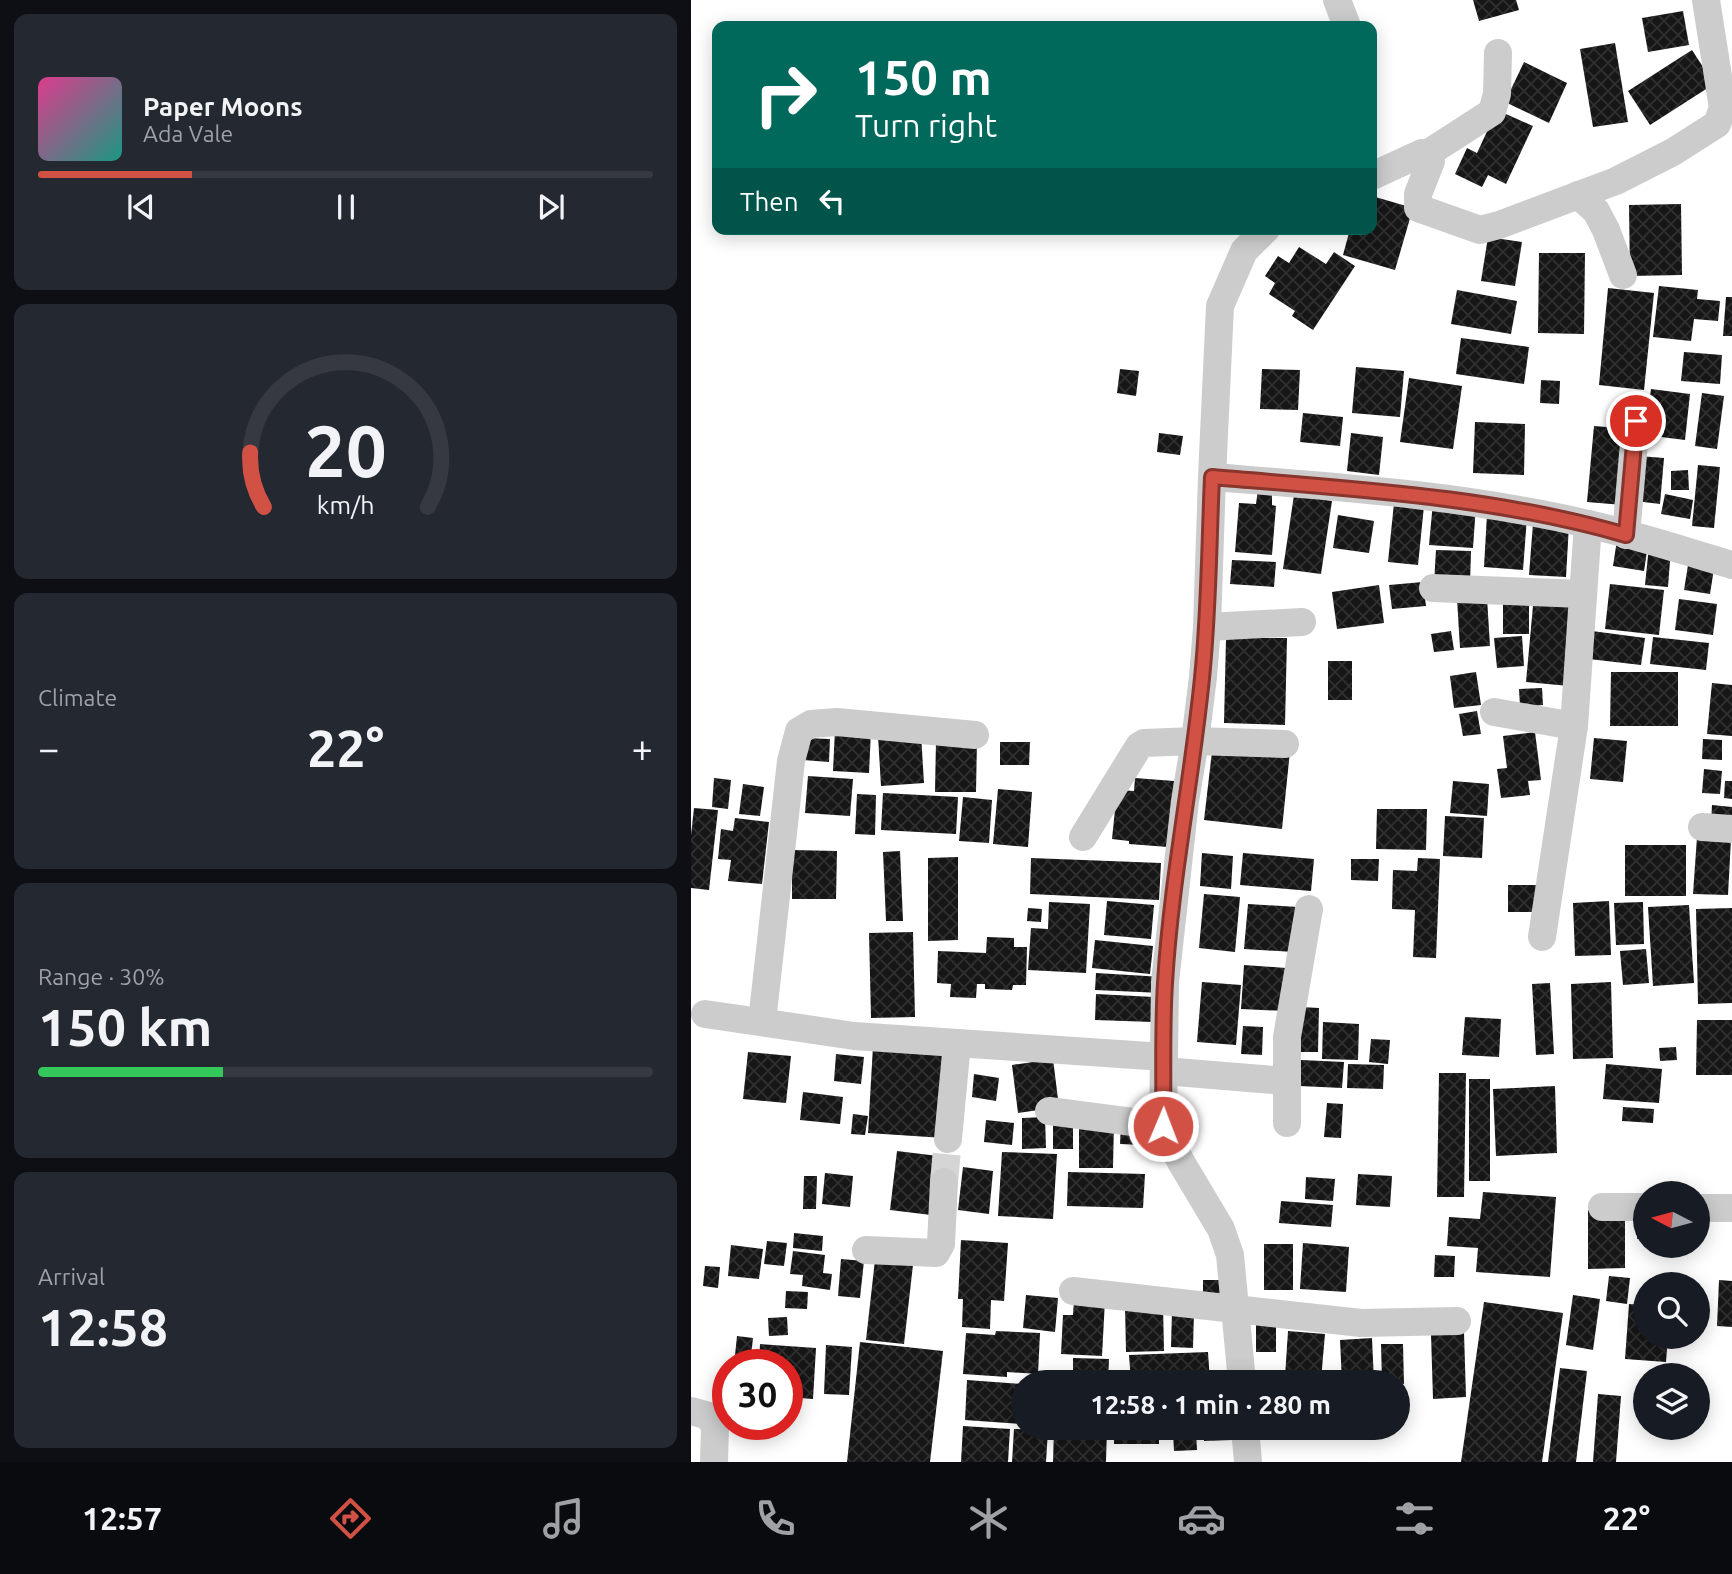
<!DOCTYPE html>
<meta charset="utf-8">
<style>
:root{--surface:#171b24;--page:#242831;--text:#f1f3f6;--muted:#9ea1a6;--line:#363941;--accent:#d25145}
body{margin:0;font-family:Ubuntu,sans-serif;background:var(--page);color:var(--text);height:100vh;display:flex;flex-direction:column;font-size:26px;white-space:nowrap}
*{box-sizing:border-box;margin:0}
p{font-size:23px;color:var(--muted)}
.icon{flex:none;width:38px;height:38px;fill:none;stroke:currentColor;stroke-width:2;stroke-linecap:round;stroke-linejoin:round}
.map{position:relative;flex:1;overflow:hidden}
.side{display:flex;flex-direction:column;gap:14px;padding:14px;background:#0d0f14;width:691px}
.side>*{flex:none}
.hud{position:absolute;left:21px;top:21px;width:665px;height:214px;border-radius:14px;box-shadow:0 4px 18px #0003;background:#00695c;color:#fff;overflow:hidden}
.needle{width:46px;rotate:276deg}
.buttons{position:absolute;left:942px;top:1181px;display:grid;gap:14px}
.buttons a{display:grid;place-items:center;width:77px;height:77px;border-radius:50%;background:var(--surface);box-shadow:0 4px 18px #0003;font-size:35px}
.speed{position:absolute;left:21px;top:1349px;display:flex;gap:14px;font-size:35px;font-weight:700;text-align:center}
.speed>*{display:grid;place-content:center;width:91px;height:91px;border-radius:50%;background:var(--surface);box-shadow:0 4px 18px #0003;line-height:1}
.speed .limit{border:10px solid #d22;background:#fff;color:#111}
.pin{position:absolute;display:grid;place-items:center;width:60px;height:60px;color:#fff;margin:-30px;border:4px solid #fff;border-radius:50%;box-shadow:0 2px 7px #0007}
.me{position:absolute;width:77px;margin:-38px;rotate:1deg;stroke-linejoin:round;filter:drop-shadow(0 0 5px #0008)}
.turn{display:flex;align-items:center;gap:24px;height:147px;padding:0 28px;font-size:32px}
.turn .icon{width:91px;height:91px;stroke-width:2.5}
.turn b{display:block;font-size:49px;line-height:60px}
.then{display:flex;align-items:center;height:66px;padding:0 28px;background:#0003;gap:14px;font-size:26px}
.big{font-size:52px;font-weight:700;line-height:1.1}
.side .card{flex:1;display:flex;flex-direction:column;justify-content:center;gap:10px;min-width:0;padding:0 24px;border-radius:14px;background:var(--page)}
.side .dial{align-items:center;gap:0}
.dial svg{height:182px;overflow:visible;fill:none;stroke:var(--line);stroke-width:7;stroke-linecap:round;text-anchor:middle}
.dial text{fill:var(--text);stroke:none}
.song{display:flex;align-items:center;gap:21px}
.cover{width:84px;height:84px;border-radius:10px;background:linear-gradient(135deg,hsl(330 70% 55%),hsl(170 70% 35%))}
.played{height:7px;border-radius:4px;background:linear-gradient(90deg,var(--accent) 25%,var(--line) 25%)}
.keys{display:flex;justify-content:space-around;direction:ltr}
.heat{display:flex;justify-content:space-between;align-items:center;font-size:38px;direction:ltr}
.charge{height:10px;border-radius:5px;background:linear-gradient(90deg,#34c759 30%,var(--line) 0)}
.trip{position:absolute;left:320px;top:1370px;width:399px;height:70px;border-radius:35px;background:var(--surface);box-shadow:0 4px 18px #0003;font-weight:700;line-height:70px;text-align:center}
.menu{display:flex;height:112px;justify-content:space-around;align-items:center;background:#090b0e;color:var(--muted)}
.menu .icon{width:49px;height:49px}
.menu .current{color:var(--accent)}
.menu b{font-size:32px;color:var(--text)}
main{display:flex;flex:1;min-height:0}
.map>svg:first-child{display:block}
.building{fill:url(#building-cross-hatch)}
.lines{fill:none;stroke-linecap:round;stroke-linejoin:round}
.minor-tunnel{stroke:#d5d5d5;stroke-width:28;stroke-dasharray:28 14;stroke-linecap:butt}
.minor{stroke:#ccc;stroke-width:28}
.route-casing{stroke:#88352d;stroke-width:18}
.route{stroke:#d25145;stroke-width:12}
</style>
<main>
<section class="side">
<div class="card">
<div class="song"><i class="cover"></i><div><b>Paper Moons</b><p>Ada Vale</p></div></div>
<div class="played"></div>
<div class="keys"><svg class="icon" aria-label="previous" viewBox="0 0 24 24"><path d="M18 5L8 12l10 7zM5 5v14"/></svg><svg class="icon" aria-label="pause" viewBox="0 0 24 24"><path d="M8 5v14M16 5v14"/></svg><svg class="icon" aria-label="next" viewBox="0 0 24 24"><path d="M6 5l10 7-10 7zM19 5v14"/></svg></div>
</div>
<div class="card dial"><svg viewBox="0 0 100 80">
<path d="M14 69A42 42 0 1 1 86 69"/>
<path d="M14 69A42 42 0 0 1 8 45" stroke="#d25145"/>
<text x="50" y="56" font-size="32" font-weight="700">20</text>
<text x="50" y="72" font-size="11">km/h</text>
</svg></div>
<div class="card"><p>Climate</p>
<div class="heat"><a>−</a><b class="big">22°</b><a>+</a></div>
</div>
<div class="card"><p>Range · 30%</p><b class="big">150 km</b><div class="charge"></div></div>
<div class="card"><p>Arrival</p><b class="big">12:58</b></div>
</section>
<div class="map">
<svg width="1041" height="1462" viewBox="0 0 1041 1462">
<defs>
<pattern id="building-cross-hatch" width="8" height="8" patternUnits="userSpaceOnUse" patternTransform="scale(1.75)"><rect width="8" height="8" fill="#161616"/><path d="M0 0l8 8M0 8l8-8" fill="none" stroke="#303030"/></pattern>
</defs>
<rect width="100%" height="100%" fill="#fff"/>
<g class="building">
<path d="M782 0H825L828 10 788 21Z"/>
<path d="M992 11 998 45 957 52 951 18Z"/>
<path d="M924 43 937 122 902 127 889 49Z"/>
<path d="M1001 50 1023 84 959 125 937 91Z"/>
<path d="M833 62 876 83 858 123 814 102Z"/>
<path d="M806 110 842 126 815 184 797 175 791 187 764 174 776 148 786 153Z"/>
<path d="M681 196 722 208 704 270 652 255 659 229H681Z"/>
<path d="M990 204 991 275 939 276 938 205Z"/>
<path d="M797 237 831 242 824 286 790 281Z"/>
<path d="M608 247 635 264 643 252 664 266 622 330 601 316 604 311 578 294 584 283 574 276 587 256 598 263Z"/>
<path d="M848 253H894L893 334 847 333Z"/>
<path d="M968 286 1007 290 1006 299 1029 301 1027 321 1003 319 1000 341 962 337Z"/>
<path d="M917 288 963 293 953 390 908 385Z"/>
<path d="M766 290 826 301 820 334 760 324Z"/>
<path d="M1035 297H1041V336H1032Z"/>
<path d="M770 338 838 347 833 384 765 374Z"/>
<path d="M993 352 1031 355 1029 384 990 381Z"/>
<path d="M665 367 713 371 709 417 661 413Z"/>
<path d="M429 369 448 371 445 396 426 393Z"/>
<path d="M571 369 609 370 607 410 569 409Z"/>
<path d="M718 378 771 386 762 449 709 442Z"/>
<path d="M850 380 869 381 868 404 849 403Z"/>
<path d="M960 389 999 394 994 440 954 435Z"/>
<path d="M1011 393 1033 396 1026 449 1004 446Z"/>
<path d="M612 413 652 417 649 446 609 442Z"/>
<path d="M784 422 834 424 833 475 782 473Z"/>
<path d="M903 426 939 429 932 505 896 502Z"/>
<path d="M468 433 492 436 489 455 466 452Z"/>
<path d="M660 433 692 437 688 475 656 471Z"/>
<path d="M948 456 973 458 969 504 944 501Z"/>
<path d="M1007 465 1029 467 1023 528 1001 526Z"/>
<path d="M997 470 998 490H980V471Z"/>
<path d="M567 489 581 490V505L585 506 581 555 544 552 548 503 565 504Z"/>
<path d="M974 494 1002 500 999 519 970 514Z"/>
<path d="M603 495 641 501 630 574 592 569Z"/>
<path d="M742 502 785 505 782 548 738 545Z"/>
<path d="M703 503 733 506 727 565 697 562Z"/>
<path d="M796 514 836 517 832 570 793 567Z"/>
<path d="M647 515 683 521 678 553 642 548Z"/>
<path d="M842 523 878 525 875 577 838 575Z"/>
<path d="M926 540 957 545 953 571 922 566Z"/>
<path d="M958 546 980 548 977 587 954 585Z"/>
<path d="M745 550 780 551 779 584 743 583Z"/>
<path d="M998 559 1024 562 1019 594 993 590Z"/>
<path d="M541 560 585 562 583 587 539 584Z"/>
<path d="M732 582 735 606 701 609 698 585Z"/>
<path d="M919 584 973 590 968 635 914 629Z"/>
<path d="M688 585 693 623 646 629 641 592Z"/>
<path d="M812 595 838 596V634H812Z"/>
<path d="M843 595 886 599 878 686 835 682Z"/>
<path d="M796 598 799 646 769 648 766 599Z"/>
<path d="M988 599 1026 604 1022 635 984 630Z"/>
<path d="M760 631 763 650 743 652 740 634Z"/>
<path d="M901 631 954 638 950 665 898 659Z"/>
<path d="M831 636 833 666 806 668 803 638Z"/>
<path d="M962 637 1018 643 1015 670 959 664Z"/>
<path d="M535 638H596L594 725 533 723Z"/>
<rect x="637" y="661" width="24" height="39"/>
<path d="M785 672 790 705 763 708 759 676Z"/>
<path d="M920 672H987V726H919Z"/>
<path d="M1021 683 1041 685V736L1016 734Z"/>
<path d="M851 688 852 705 829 707 828 689Z"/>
<path d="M786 711 790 734 772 736 768 714Z"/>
<path d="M144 729 180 731 178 773 142 771Z"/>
<path d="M844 732 850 780 837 781 839 795 810 798 806 769 816 768 812 736Z"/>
<path d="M230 734 233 783 190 786 187 736Z"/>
<path d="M113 738 139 739 138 762 112 760Z"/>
<path d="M903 738 936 741 932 782 899 779Z"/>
<path d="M1012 739 1031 740V760L1011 759Z"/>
<path d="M245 740H286L285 792H244Z"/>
<path d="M309 742H339L338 765H309Z"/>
<path d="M522 743 599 751 591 829 513 820Z"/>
<path d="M1013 769 1031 771 1029 794 1011 793Z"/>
<path d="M117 776 162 779 159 816 114 813Z"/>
<path d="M23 778 40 780 37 809 21 807Z"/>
<path d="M444 778 483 781 477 847 438 844V841L421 839 426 790 443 791Z"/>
<path d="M762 781 798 784 796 816 759 813Z"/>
<path d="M1034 781H1041V799L1033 798Z"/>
<path d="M52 784 73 787 69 816 48 814Z"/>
<path d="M307 789 341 792 337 847 302 844Z"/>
<path d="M192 793 267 797 265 834 190 830Z"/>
<path d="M166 794 185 795 184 835 164 834Z"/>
<path d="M272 797 301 800 298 843 268 841Z"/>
<path d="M1021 805 1041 807V825L1020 823Z"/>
<path d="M3 808 27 810 18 890 0 888V835Z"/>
<path d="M686 809H736L735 850 685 849Z"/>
<path d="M754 816 793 818 791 858 752 856Z"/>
<path d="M44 818 78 822 71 884 37 881 40 860 27 859 30 829 42 831Z"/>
<path d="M1006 837 1040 839 1037 895 1002 894Z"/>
<rect x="934" y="845" width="61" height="51"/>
<path d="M101 850 146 851 145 899H101Z"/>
<path d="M209 851 212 921H195L192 852Z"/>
<path d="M511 853 542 856 540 889 509 886Z"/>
<path d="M552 853 623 859 620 891 549 885Z"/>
<path d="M267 857V940L237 941V858Z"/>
<path d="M340 858 470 863 468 900 339 894Z"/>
<path d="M727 858 749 859 745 958 722 957 724 910 701 909 702 870 726 871Z"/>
<path d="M660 859H688L687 881 660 880Z"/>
<path d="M817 885H851L852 912H817Z"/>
<path d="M513 894 549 897 544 952 508 948Z"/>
<path d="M416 901 463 905 460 939 413 935Z"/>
<path d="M918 901 920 955 884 956 882 903Z"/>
<path d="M358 902 399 904 395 973 337 970 340 928 357 929Z"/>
<path d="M952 902 953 944 925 945 923 903Z"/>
<path d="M557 904 607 907 603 952 553 949Z"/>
<path d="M998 905 1003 983 962 986 957 907Z"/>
<path d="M337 908 351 909 350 922 336 921Z"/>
<path d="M1041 908V1003L1007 1004 1005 909Z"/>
<path d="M222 932 224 1017 180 1018 178 933Z"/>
<path d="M296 937 323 938V947H336L335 985H322L321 990 294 989V984H286L285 998 259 997 260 984 246 983 247 951 295 953Z"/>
<path d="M404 940 462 946 459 974 401 968Z"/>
<path d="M955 949 958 983 932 985 929 951Z"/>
<path d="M553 965 595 968 593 1011 550 1009Z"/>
<path d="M405 973 472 977 471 993 404 990Z"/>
<path d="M511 982 550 985 545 1045 506 1042Z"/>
<path d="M920 982 922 1058 882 1059 880 984Z"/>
<path d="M859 983 863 1054 845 1055 841 984Z"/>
<path d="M405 994 463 997 462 1022 404 1020Z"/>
<path d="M610 1007 628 1008 627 1052H609Z"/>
<path d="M774 1017 810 1019 808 1057 771 1055Z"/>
<path d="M1006 1020H1041V1075H1005Z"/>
<path d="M632 1022 668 1024 667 1060 631 1059Z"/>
<path d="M552 1026 572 1027 571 1055 550 1054Z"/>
<path d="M680 1039 699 1040 697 1064 678 1062Z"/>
<path d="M182 1046 258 1050 253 1138 177 1133Z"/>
<path d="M985 1047 986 1060 969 1061 968 1048Z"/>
<path d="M57 1052 100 1056 95 1103 52 1099Z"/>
<path d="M145 1054 173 1057 170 1084 143 1081Z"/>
<path d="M362 1059 368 1107 327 1113 321 1065Z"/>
<path d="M610 1060 653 1062 651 1088 609 1086Z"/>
<path d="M657 1064 693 1065 692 1089 656 1088Z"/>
<path d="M915 1064 971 1069 968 1103 912 1099Z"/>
<path d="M748 1073H775L773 1197H746Z"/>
<path d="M283 1074 308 1078 305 1101 281 1097Z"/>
<rect x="778" y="1079" width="21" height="102"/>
<path d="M864 1086 866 1153 805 1156 802 1089Z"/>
<path d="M112 1092 152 1097 149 1124 109 1120Z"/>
<path d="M636 1103 652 1104 650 1138 633 1137Z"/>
<path d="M932 1107 963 1109 962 1123 931 1121Z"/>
<path d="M162 1114 177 1116 174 1135 160 1134Z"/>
<rect x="362" y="1116" width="20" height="33"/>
<path d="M354 1117 355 1148 331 1149V1118Z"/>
<path d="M295 1120 323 1123 321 1145 293 1142Z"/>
<path d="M388 1121H423L422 1168H388Z"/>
<path d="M430 1123 453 1124 452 1145 429 1144Z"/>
<path d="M206 1151 247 1156 240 1215 199 1210Z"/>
<path d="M311 1152 366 1154 362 1219 307 1216Z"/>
<path d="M272 1167 302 1171 298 1214 267 1210Z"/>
<path d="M377 1172 454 1174 452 1208 376 1206Z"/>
<path d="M134 1173 162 1176 159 1207 131 1204Z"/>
<path d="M667 1174 701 1176 699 1207 665 1205Z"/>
<path d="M113 1176H126L125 1209H112Z"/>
<path d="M615 1177 644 1179 642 1201 614 1199Z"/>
<path d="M792 1192 865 1197 859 1277 785 1272 787 1248 756 1246 758 1217 789 1219Z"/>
<path d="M590 1201 642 1205 640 1227 588 1223Z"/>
<path d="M897 1210 934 1211V1268L897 1269Z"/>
<path d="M947 1211H954V1239H946Z"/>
<path d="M103 1233 132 1236 131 1251 102 1248Z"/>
<path d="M270 1240 317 1243 313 1301 300 1300 299 1329 271 1327 272 1299H267Z"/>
<path d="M76 1241 96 1243 93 1266 73 1264Z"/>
<path d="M612 1243 658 1247 655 1292 609 1289Z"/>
<rect x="573" y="1244" width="29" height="46"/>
<path d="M40 1245 72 1249 68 1279 37 1276Z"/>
<path d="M102 1251 134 1255 132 1273 141 1274 139 1290 111 1286 112 1275 99 1274Z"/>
<path d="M185 1251 223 1256 213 1344 175 1340Z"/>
<path d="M744 1255 764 1256 763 1277H743Z"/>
<path d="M150 1259 173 1261 169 1298 147 1296Z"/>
<path d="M14 1266 29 1267 27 1288 12 1286Z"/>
<path d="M918 1276 939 1278 936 1304 915 1301Z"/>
<path d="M512 1280H533L532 1302H512Z"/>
<path d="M1028 1280 1041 1281V1327L1026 1326Z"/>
<path d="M95 1291 117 1292 116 1309 94 1308Z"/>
<path d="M335 1295 367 1298 364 1332 332 1328Z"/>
<path d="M882 1295 909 1299 902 1350 875 1345Z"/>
<path d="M383 1299 414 1300 411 1356 370 1354 372 1315H382Z"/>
<path d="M793 1302 872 1313 851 1462H770Z"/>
<path d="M472 1304 473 1351 435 1352 434 1306Z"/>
<path d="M938 1304 954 1305V1337H977L975 1362 934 1359Z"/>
<path d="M481 1310 503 1311 502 1348 480 1347Z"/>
<path d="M96 1317 97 1335 78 1336 77 1318Z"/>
<rect x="565" y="1325" width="20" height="27"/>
<path d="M305 1331 349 1333 347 1374 316 1372V1377L272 1374 275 1333 304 1335Z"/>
<path d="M597 1331 634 1334 630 1380 594 1377Z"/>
<path d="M773 1333 775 1397 742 1399 740 1334Z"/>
<path d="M46 1336 62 1338 59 1365H43Z"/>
<path d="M681 1338 683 1382H651L649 1340Z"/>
<path d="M169 1342 252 1351 239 1462H156Z"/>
<path d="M69 1344 125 1348 122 1399 96 1397V1365H68Z"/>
<path d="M690 1344H712L713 1384 691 1382Z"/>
<path d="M135 1345 161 1347 158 1395 133 1394Z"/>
<path d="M517 1352 519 1382H440L438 1355Z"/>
<path d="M382 1358 418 1359 417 1382H364V1378H382Z"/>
<path d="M869 1368 896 1371 885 1462H857Z"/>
<path d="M276 1380 332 1384V1424L274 1420Z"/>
<path d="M907 1394 930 1396 925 1462H902Z"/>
<path d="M272 1426 319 1429 317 1462H270Z"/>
<path d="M363 1428H416L415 1462H362Z"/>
<rect x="423" y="1428" width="45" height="16"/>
<path d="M513 1428H541V1440L513 1441Z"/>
<path d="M323 1429 357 1430 355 1462H321Z"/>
<path d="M505 1430 506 1450 483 1451 482 1432Z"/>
</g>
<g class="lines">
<path class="minor-tunnel" d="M253 1182 257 1139"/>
<g class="minor">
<path d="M646 0 656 26"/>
<path d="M736 154 801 112 806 94 807 53"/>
<path d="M681 176 731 153 736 154 740 161 727 194V208L789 230 808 225 925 181 982 152 1026 124 1032 108 1015 0"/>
<path d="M887 195 905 211 915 230 932 275"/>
<path d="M575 229 553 251 529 306 521 477C647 487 774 495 897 524 945 535 993 551 1041 565"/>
<path d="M521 477 516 627 512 677 504 741 494 801 474 982 472 1126 490 1162 530 1229 539 1255 551 1382"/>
<path d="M935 535 945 420"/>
<path d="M742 588 892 594"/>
<path d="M516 627 611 622"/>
<path d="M803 712 883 726"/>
<path d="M1011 827 1041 829"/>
<path d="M392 837 448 746 453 743 504 741 594 744"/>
<path d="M851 937 883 726 897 524"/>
<path d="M14 1014 163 1036 473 1057"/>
<path d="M71 1022 100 761 108 731 120 724 146 722 284 735"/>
<path d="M473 1071 595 1081"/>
<path d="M358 1111 472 1126"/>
<path d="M596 1123V1037L618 909"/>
<path d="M257 1139 266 1043"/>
<path d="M911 1207H954"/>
<path d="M1006 1208H1041"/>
<path d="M175 1250 245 1253 250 1244 253 1182"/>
<path d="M382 1291 670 1323 766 1321"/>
<path d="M0 1411 18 1416 24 1427 23 1462"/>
<path d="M554 1428 557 1462"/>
</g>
</g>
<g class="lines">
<defs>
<path id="route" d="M472 1126C473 1078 471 1030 474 983 480 880 501 780 511 678 518 611 518 544 521 477 659 489 801 496 935 535L945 421"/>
</defs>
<use href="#route" class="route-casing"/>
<use href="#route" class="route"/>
</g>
</svg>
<div class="buttons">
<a><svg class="needle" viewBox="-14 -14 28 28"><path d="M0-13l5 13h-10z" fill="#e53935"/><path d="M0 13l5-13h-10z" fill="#9ea1a6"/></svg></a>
<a><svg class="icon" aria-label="search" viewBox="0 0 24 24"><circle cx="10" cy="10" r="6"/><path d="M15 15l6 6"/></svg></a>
<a><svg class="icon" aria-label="layers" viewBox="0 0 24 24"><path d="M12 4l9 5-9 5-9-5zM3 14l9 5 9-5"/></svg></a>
</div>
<div class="speed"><div class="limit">30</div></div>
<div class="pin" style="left:945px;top:421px;background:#d93025"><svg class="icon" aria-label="arrive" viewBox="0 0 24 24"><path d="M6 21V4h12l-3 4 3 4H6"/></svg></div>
<svg class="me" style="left:472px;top:1126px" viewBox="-20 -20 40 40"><circle r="17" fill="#d25145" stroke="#fff" stroke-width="3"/><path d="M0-11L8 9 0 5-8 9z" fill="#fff"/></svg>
<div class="trip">12:58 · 1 min · 280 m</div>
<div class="hud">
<div class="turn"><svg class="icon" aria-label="right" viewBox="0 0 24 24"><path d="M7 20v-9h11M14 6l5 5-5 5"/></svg><div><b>150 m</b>Turn right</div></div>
<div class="then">Then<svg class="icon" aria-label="left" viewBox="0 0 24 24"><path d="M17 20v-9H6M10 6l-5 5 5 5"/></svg></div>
</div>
</div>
</main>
<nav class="menu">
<b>12:57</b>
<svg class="icon current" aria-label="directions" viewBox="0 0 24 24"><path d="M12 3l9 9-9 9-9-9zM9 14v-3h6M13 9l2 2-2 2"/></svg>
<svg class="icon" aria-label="music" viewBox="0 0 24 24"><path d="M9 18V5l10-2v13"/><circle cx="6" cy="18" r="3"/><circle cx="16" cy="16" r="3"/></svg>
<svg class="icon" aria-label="phone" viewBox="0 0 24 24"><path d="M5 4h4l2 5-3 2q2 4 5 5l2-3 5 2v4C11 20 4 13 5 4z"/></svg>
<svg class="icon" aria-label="climate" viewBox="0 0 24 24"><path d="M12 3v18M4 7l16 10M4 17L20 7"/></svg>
<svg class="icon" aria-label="car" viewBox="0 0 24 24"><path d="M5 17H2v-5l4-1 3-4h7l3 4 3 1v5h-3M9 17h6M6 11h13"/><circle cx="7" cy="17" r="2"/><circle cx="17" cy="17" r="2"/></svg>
<svg class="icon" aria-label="filters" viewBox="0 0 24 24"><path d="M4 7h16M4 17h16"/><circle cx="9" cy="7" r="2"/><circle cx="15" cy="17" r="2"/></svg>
<b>22°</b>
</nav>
